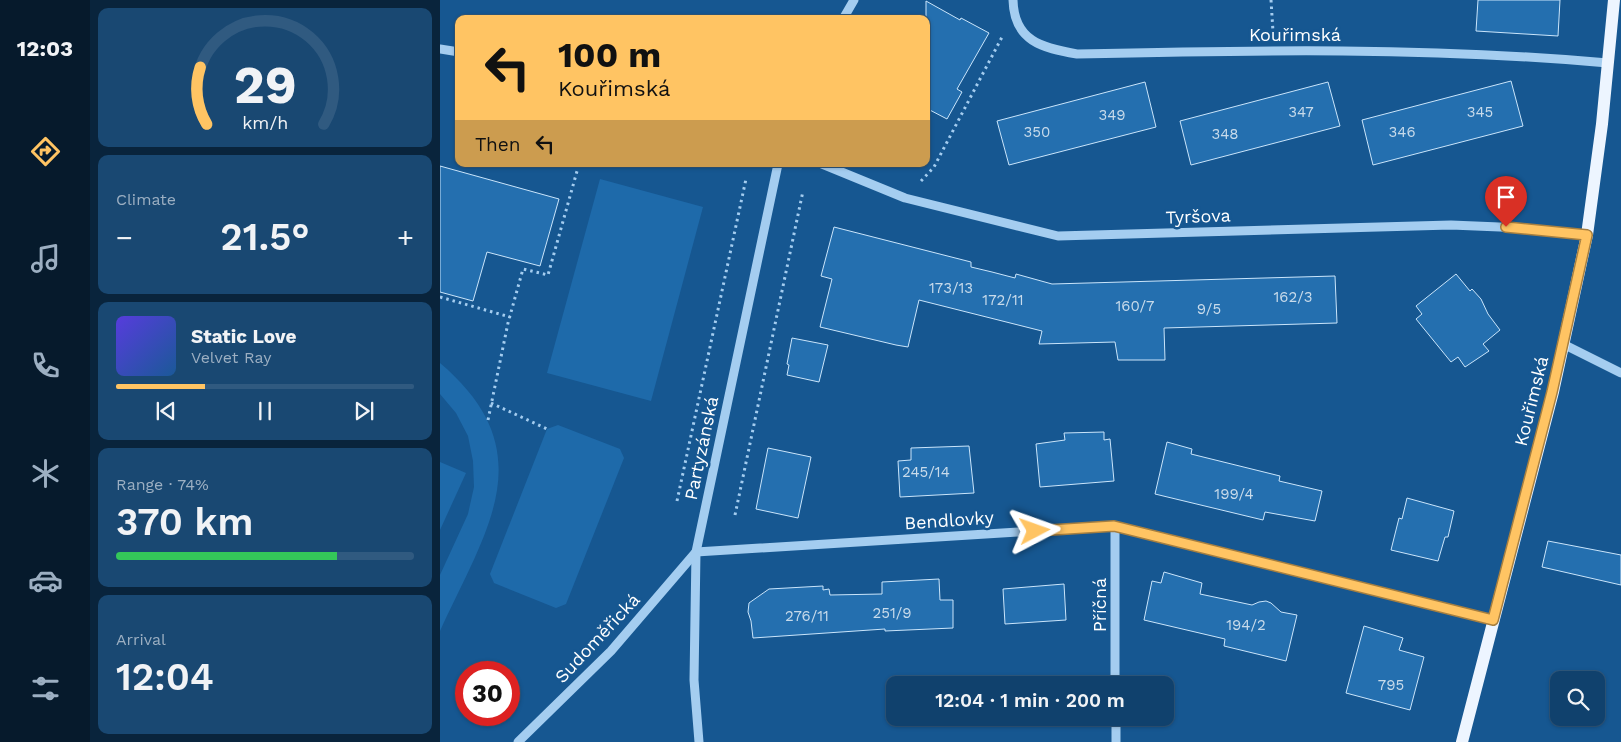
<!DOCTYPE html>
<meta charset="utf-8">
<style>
:root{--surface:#10416d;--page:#194872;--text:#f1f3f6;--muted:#9cafc2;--line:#305a80;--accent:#ffc463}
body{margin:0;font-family:"Work Sans",sans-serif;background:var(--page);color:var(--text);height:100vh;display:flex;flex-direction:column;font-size:19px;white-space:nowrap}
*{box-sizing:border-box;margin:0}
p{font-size:16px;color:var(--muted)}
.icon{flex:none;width:28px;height:28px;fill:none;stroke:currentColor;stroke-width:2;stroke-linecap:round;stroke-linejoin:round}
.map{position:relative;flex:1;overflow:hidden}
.details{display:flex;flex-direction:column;gap:8px;padding:8px;background:#09243c;width:350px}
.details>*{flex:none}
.top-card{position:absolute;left:15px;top:15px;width:475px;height:152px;border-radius:10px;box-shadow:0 1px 4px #0004,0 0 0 1px var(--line);background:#ffc463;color:#111;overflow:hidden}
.buttons{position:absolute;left:1110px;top:671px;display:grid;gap:10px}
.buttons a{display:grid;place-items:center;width:55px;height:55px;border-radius:10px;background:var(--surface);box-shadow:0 1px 4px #0004,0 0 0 1px var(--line);font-size:25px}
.speed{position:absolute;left:15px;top:661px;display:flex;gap:10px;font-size:25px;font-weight:700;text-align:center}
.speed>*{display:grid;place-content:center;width:65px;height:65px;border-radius:50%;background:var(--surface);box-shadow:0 1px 4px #0004,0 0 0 1px var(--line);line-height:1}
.speed .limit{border:8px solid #d22;background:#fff;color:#111}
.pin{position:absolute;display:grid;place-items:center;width:42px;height:42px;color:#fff;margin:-51px -21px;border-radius:50% 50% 50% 0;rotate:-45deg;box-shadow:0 0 5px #0007}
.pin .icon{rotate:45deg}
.me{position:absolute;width:55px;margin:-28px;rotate:86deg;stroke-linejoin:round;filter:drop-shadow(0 0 4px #0008)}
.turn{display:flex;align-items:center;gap:18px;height:105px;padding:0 20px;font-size:22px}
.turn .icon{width:65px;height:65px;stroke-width:2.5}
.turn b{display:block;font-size:35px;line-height:42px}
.then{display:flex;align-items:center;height:48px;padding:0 20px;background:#0003;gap:10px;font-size:19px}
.big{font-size:38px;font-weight:600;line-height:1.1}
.details .tile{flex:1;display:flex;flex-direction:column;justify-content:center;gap:8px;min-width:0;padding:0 18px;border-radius:10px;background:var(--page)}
.details .dial{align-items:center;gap:0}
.dial svg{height:130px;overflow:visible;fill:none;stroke:var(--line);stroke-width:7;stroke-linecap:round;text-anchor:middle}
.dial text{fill:var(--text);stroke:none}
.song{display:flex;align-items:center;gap:15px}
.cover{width:60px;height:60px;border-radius:8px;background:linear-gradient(135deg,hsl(250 70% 55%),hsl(210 70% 35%))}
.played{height:5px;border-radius:2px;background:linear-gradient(90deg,var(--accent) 30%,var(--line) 30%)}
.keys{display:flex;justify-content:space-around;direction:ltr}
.heat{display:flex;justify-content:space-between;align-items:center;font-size:28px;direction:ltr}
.charge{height:8px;border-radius:4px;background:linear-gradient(90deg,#34c759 74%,var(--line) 0)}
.trip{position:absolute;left:446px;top:676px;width:288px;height:50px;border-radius:10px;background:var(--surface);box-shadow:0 1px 4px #0004,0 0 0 1px var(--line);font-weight:600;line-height:50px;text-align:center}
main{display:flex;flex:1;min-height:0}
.tabs{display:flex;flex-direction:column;width:90px;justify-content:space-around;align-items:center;background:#061a2c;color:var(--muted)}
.tabs .icon{width:35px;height:35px}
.tabs .current{color:var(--accent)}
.tabs b{font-size:22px;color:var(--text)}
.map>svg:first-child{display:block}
.green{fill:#1e6aaa}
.building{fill:#246faf;stroke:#cae5fb}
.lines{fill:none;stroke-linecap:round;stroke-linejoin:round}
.path{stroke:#a4cdf0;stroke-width:3;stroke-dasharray:2.5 4;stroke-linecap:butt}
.minor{stroke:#a4cdf0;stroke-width:9}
.major{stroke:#edf5ff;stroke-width:12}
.route-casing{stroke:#a67f40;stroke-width:12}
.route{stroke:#ffc463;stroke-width:9}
.labels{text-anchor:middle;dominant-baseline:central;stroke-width:5;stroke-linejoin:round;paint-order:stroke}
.number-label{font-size:15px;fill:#c8dbeb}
.street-label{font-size:18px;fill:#fff;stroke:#165791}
</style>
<main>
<nav class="tabs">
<b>12:03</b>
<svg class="icon current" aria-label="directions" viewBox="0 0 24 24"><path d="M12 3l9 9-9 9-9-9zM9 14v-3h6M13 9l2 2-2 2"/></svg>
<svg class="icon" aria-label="music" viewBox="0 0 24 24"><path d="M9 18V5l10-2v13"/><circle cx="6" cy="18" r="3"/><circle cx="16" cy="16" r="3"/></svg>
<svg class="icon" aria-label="phone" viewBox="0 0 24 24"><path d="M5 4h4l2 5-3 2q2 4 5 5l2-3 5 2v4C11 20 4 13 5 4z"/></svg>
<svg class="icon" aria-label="climate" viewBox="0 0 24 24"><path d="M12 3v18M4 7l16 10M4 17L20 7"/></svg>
<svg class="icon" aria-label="car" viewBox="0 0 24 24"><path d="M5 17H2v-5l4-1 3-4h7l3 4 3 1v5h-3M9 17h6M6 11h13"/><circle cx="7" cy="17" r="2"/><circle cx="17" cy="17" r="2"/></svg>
<svg class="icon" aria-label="filters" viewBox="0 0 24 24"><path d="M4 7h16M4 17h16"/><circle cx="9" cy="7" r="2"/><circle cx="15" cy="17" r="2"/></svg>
</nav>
<section class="details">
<div class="tile dial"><svg viewBox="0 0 100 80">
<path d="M14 69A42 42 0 1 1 86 69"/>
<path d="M14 69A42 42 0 0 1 10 34" stroke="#ffc463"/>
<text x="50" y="56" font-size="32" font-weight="700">29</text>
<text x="50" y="72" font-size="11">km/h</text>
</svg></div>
<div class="tile"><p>Climate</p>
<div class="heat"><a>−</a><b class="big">21.5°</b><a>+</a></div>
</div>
<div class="tile">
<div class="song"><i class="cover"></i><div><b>Static Love</b><p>Velvet Ray</p></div></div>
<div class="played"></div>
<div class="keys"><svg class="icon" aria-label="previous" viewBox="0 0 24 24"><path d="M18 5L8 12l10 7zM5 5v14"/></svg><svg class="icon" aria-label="pause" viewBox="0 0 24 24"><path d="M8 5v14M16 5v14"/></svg><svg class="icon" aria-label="next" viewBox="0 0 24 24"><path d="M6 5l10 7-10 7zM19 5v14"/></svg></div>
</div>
<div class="tile"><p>Range · 74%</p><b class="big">370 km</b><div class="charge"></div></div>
<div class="tile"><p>Arrival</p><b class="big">12:04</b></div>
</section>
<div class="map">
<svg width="1181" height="742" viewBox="0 0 1181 742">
<rect width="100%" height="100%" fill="#165791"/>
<g class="green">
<path d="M160 179 263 207 211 401 107 373Z"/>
<path d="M0 363C105 452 46 530 0 631V575L28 514 34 487 33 461 28 436 16 413 0 394Z"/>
<path d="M118 425 180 449 184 458 126 604 116 608 54 583 50 574 107 429Z"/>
<path d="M0 462 26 473 0 530Z"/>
</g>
<g class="building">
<path d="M1038 0H1120L1118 36 1036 31Z"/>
<path d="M486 1 520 20 521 18 549 33 517 89 522 92 507 119 486 108Z"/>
<path d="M1071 81 1083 126 933 165 922 120Z"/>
<path d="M705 82 716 127 569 165 557 121Z"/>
<path d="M888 82 900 126 751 165 740 121Z"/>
<path d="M0 166 119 199 100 266 47 252 33 301 0 292Z"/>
<path d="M394 227 531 262V267L552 272 575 278 576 274 612 284 895 276 897 323 724 328 725 360H678L675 342 599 344 602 331 479 300 468 347 456 345 380 327 392 279 381 276Z"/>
<path d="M1016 274 1030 291 1032 289 1041 299 1048 314 1060 330 1043 344 1049 351 1025 367 1018 357 1011 362 976 319 982 314 976 306Z"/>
<path d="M352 338 388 345 379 382 347 375 349 365 347 364Z"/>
<path d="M664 432V440L670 439 674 481 600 487 596 444 625 440 624 433Z"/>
<path d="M727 442 752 449 751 454 840 476 839 481 882 491 875 521 825 512 823 520 715 494Z"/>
<path d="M529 446 534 493 460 497 458 461 471 460V448Z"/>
<path d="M328 448 371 457 358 518 316 509Z"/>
<path d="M967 498 1014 511 1008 537H1005L998 561 951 550 959 518 962 519Z"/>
<path d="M1108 541 1181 555V585L1102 567Z"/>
<path d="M724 572 762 583 760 594 812 605 819 602 826 601 831 603 841 612 857 615 846 661 784 646 785 639 704 620 712 581 721 583Z"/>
<path d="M499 579 500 600H513V628L445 631V629L313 638 311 621 308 612 309 603 329 589 383 586V590L389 589 390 595 442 594V582Z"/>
<path d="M624 584 626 620 565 624 563 589Z"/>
<path d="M924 626 963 638 959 650 984 657 970 710 906 693Z"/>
</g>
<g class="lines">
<g class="path">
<path d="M831 0 833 32"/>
<path d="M481 181 494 167 562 37"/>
<path d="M0 297 70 317"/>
<path d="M51 403 107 429"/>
<path d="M48 420 68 323 83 269 108 275 139 164"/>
<path d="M237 501 306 179"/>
<path d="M295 515 363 191"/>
</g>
<g class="minor">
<path d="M573 0C574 41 602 48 637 54 814 50 991 47 1168 63"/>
<path d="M403 19 414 0"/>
<path d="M0 49 19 52"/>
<path d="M382 164 465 198 618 236 1011 225 1084 228 1147 235"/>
<path d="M1123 344 1181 373"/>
<path d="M675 526V685"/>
<path d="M676 718V742"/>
<path d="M78 742 171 651 256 552 675 526 1053 620"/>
<path d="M259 742 254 680 256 552 338 164"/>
</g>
<path class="major" d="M1022 742 1113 392 1147 235 1162 124 1174 0"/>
</g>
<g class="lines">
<defs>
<path id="route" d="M595 531 674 526 1053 620 1112 392 1147 235 1066 227"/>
</defs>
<use href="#route" class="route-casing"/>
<use href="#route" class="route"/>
</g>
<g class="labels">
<g class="number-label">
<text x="861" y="112">347</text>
<text x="1040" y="112">345</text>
<text x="672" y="115">349</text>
<text x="597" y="132">350</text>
<text x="962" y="132">346</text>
<text x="785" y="134">348</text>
<text x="511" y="288">173/13</text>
<text x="853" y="297">162/3</text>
<text x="563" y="300">172/11</text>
<text x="695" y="306">160/7</text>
<text x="769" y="309">9/5</text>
<text x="486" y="472">245/14</text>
<text x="794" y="494">199/4</text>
<text x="452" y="613">251/9</text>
<text x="367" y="616">276/11</text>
<text x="806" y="625">194/2</text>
<text x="951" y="685">795</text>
</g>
<g class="street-label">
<text x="855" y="34">Kouřimská</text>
<text transform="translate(758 216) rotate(-2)">Tyršova</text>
<text transform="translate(1091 401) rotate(-76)">Kouřimská</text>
<text transform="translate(261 448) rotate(-78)">Partyzánská</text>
<text transform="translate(509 520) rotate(-4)">Bendlovky</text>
<text transform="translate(659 605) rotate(-90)">Příčná</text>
<text transform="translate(157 638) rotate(-47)">Sudoměřická</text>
</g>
</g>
</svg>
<div class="buttons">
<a><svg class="icon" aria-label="search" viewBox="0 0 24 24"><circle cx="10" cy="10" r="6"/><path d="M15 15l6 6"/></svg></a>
</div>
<div class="speed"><div class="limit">30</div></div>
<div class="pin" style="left:1066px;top:227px;background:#d93025"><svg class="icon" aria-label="arrive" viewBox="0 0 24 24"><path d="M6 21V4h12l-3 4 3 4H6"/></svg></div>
<svg class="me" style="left:595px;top:531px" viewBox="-20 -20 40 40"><path d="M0-17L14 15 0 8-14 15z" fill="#ffc463" stroke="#fff" stroke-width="4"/></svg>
<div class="trip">12:04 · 1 min · 200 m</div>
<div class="top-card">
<div class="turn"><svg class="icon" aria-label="left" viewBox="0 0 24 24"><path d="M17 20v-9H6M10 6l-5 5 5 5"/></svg><div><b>100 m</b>Kouřimská</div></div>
<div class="then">Then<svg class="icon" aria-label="left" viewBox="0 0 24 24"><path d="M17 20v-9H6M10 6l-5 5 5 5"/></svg></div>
</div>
</div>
</main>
